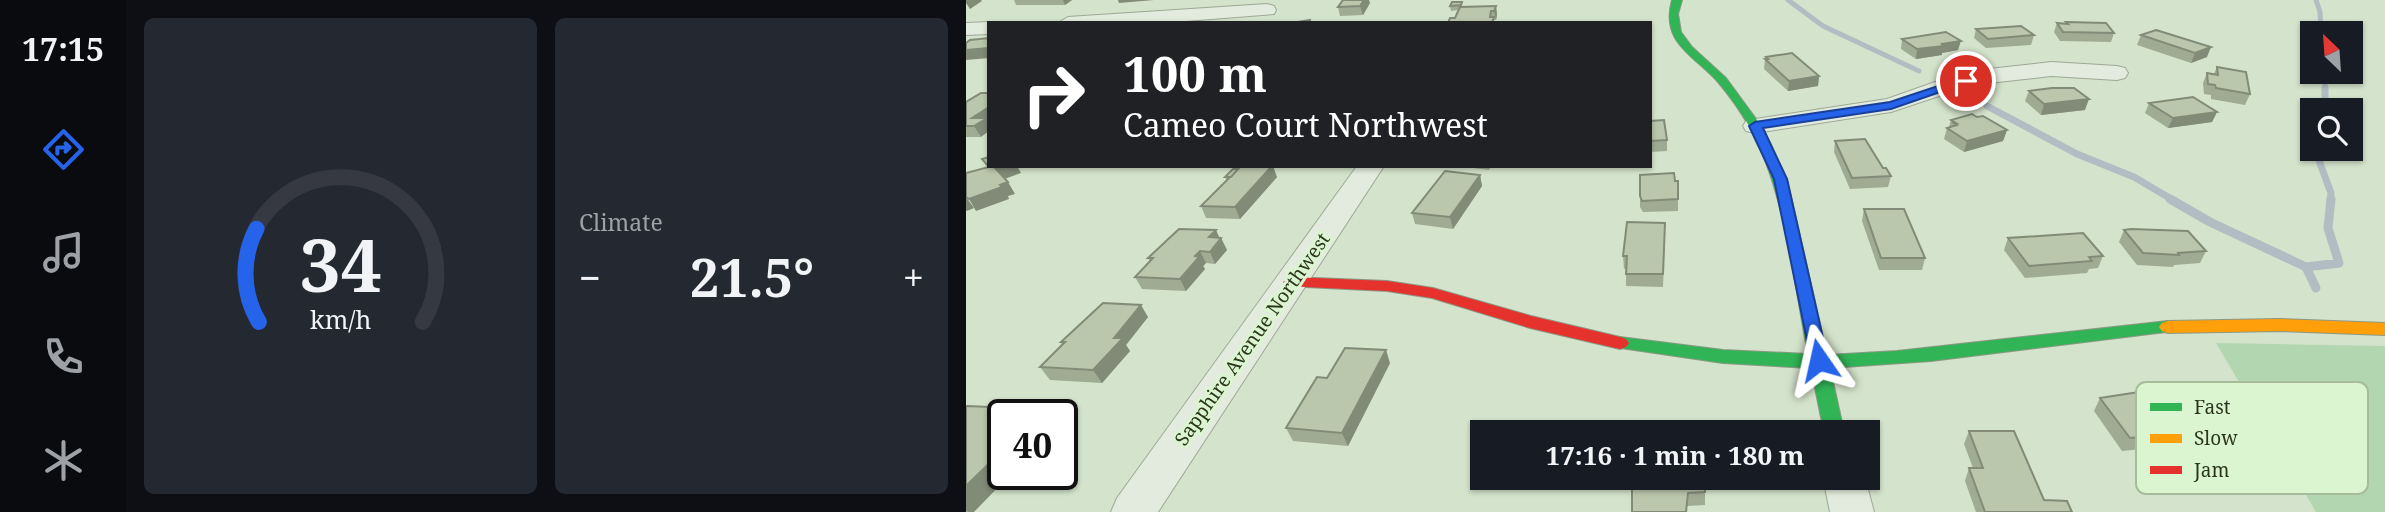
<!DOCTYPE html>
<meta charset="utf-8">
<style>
:root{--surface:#171b24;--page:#242831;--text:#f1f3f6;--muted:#9ea1a6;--line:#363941;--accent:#2563eb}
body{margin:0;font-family:"Noto Serif",serif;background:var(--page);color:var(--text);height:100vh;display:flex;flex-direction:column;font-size:26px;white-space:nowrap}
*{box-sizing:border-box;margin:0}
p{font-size:23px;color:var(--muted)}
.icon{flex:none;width:38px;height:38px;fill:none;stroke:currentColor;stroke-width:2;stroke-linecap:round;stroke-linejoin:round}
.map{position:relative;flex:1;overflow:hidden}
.side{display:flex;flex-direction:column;gap:18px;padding:18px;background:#0d0f14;width:840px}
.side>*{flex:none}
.top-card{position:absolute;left:21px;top:21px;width:665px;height:147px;border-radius:0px;box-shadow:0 2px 5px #0004;background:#202124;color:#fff;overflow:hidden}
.needle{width:46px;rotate:335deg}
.controls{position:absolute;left:1334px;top:21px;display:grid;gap:14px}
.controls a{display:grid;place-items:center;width:63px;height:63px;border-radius:0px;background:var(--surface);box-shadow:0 2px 5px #0004;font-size:35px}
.speed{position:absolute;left:21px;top:399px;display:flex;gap:14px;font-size:35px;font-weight:700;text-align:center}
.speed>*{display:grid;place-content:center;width:91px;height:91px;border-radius:50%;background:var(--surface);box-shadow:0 2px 5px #0004;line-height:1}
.speed .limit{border:4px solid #111;border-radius:10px;background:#fff;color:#111}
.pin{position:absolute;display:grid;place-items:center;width:60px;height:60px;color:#fff;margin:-30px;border:4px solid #fff;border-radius:50%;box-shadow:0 2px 7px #0007}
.me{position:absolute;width:77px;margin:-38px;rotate:349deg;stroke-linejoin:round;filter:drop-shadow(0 0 5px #0008)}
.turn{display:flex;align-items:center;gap:24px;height:147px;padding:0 21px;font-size:32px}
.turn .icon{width:91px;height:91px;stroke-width:2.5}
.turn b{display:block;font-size:49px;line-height:60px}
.big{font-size:52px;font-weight:700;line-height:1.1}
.side .tile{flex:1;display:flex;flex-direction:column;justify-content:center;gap:10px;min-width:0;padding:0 24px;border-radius:10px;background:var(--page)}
.side .dial{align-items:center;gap:0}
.dial svg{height:182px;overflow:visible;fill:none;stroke:var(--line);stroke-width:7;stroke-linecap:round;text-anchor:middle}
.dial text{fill:var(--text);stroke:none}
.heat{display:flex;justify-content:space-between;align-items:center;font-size:38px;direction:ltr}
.side .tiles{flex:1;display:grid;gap:18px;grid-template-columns:repeat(2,1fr)}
.trip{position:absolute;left:504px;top:420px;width:410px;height:70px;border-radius:0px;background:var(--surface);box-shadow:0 2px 5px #0004;font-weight:700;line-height:70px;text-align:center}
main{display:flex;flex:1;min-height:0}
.tab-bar{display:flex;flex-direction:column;width:126px;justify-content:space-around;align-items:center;background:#090b0e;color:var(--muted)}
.tab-bar .icon{width:49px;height:49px}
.tab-bar .current{color:var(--accent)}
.tab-bar b{font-size:32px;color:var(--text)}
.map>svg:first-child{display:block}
.green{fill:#b2d6b0}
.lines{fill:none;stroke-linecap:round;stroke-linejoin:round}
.stream-far2{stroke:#b2bdc3;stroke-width:5}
.stream-far1{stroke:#b2bdc3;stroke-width:7}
.stream{stroke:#b2bdc3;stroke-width:9}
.street-casing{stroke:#9da895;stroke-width:2}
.fast-casing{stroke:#8d9884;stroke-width:2}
.slow-casing{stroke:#8d9884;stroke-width:2}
.jam-casing{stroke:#8d9884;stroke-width:2}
.street{fill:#e2ebdd;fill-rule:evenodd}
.fast{fill:#30b455;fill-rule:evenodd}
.slow{fill:#ff9f0a;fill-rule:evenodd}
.jam{fill:#e5322d;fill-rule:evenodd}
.wall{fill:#a0ab94}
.shaded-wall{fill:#828b78}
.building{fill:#bac7ac;stroke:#828b78;stroke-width:2}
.route{fill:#2563eb;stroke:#184099;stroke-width:2}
.labels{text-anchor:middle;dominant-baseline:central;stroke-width:6;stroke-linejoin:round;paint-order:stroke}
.street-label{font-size:19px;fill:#2b361d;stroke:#dcf5d1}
.key{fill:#dcf5d1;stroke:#a7bc9b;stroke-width:2}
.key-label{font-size:19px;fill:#2b361d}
</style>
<main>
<nav class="tab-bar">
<b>17:15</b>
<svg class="icon current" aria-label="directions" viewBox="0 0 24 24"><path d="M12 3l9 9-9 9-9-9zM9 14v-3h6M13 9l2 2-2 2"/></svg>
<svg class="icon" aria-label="music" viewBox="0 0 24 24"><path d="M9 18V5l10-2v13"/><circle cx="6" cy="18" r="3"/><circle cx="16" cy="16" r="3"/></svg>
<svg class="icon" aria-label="phone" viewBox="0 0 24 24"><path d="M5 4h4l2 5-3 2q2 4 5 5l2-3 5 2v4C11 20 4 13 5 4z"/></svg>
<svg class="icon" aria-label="climate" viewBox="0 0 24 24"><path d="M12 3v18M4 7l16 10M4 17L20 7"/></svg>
</nav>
<section class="side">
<div class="tiles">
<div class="tile dial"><svg viewBox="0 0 100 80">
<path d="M14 69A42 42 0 1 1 86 69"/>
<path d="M14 69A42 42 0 0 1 13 28" stroke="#2563eb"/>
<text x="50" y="56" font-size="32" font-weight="700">34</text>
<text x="50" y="72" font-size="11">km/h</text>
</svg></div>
<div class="tile"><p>Climate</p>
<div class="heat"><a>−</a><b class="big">21.5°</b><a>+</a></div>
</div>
</div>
</section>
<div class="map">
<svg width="1419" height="512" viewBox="0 0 1419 512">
<rect width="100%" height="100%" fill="#d4e3cb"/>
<path class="green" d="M1250 343 1419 346V512H1350Z"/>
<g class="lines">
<g class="stream-far2">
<path d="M822 0 857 26 953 71"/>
<path d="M1350 0 1354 12 1355 33"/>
<path d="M1359 72V89"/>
</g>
<g class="stream-far1">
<path d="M1359 88V110"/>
<path d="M1021 106 1111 154 1168 177 1207 200"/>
<path d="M1353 149 1351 155 1365 193 1364 200"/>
</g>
<g class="stream">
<path d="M1204 199 1244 222 1340 267 1373 263 1362 228 1365 199"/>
<path d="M1340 267 1350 288"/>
</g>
<defs>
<g id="street">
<path d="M301 4 308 6 310 10 308 14 194 23H92L102 17Z"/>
<path d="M23 22 26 23H23V34L0 35V23Z"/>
<path d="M1085 62 1151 66 1159 68 1162 73 1159 78 1151 80 1085 76 1023 83 985 92 925 112 789 133 780 131 777 126 780 121 789 119 921 99 969 82 1023 69Z"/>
<path d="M391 166H418L192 512H145L151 498Z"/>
<path d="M857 478H899L908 512H864Z"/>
</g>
<path id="fast" d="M706 0H716L712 14 715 32 726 47 760 78 793 123 821 179 861 355 931 351 1202 321 1208 323 1211 327 1208 331 965 361 864 368 878 432H858L845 368 757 363 648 347 645 343 648 339 654 337 757 350 842 354C828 283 819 189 783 126 775 112 763 95 752 82 728 55 694 43 706 0Z"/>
<path id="slow" d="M1313 319 1419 323V335L1313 331 1202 333 1196 331 1193 327 1196 323 1202 321Z"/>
<path id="jam" d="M325 277 421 281 467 288 565 316 654 337 660 339 663 343 660 347 654 349 564 328 466 298 421 291 319 286 317 282Z"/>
</defs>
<use href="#street" class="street-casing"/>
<use href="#fast" class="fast-casing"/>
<use href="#slow" class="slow-casing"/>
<use href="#jam" class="jam-casing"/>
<use href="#street" class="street"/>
<use href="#fast" class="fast"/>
<use href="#slow" class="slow"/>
<use href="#jam" class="jam"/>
</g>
<g class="wall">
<path d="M48 0H106L99 5H50Z"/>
<path d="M486 2 497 7 530 6 531 15 530 20H528L529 23 489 18 492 10 485 11 484 6Z"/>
<path d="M404 3 397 15 374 16 372 7Z"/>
<path d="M1100 22 1148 33 1145 42 1094 41 1088 32 1091 23 1100 24Z"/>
<path d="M1010 29 1068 35 1065 45 1020 48 1008 38Z"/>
<path d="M1175 35 1241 57 1225 63 1171 45Z"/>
<path d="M936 39 992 50 976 53V55L950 59 935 49Z"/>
<path d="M800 57 853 76 852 86 822 91 798 69 799 59H800Z"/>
<path d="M1251 67 1284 94 1279 105 1245 99V95L1238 94 1237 83 1241 73 1248 74Z"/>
<path d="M1063 91 1119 110 1075 115 1059 101Z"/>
<path d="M0 102 15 137H0Z"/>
<path d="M1183 103 1251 112 1246 122 1202 128 1179 113Z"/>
<path d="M1011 117 1041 130 1037 141 998 152 978 139 981 128 983 127 985 120Z"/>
<path d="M684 121 701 140V151L684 152Z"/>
<path d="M869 141 917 168 925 176 922 187 884 189 868 152Z"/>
<path d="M491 166H525L523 170Z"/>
<path d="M514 175 516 186 487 229 449 224 446 213Z"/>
<path d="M259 177H311L274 219 240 218 235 206 261 181Z"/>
<path d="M709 181H712V211L677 212 674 207V196Z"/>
<path d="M898 209 959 258 956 270H913L896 221Z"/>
<path d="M1158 230 1240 251 1234 263 1208 265 1207 267 1171 265 1153 242Z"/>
<path d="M699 235 697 287 660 286V268L658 269 657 256Z"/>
<path d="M253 238H255L261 250 249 264 240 263 237 266 239 269 220 291 176 289 169 277 184 261 182 258Z"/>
<path d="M1042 238 1137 256 1132 268 1123 269 1121 273 1059 278 1038 250Z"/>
<path d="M182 317 160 345 164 351 136 383 84 380 74 367 96 345 95 342Z"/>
<path d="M424 363 382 446 327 441 320 428 361 378Z"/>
<path d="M1134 398 1237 425 1229 438 1210 443 1207 446 1156 451 1128 411Z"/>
<path d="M1003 431 1078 500 1106 512H1010L999 481 1003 468H1007L998 444Z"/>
<path d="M666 478H733L732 482H739V505L721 506V512H666Z"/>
</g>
<g class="shaded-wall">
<path d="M0 0H15L16 1 4 9 0 3Z"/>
<path d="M97 0H106L99 5Z"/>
<path d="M152 0H188L153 3Z"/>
<path d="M398 0H403L404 3 397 15 394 6Z"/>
<path d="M530 6 531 15 530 20 528 11Z"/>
<path d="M995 41 992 50 976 53V55L950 59 951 49Z"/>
<path d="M1245 47 1241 57 1225 63 1229 53Z"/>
<path d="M23 48V58L0 60V50Z"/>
<path d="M853 76 852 86 822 91 823 81Z"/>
<path d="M1123 99 1119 110 1075 115 1078 104Z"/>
<path d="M23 107V131L15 137 8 126 6 118Z"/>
<path d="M1251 112 1246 122 1202 128 1207 118Z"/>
<path d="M1041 130 1037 141 998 152 1001 141Z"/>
<path d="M35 166H51L55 173 36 180 29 168Z"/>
<path d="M306 166H307L311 177 274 219 269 207Z"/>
<path d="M514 175 516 186 487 229 484 217Z"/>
<path d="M42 182 49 194 42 196 43 199 10 211 3 199Z"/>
<path d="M0 197 8 208 1 211 0 210Z"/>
<path d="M250 230 254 239 255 238 261 250 249 264 244 252 243 237Z"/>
<path d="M234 251 240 263 237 266 239 269 220 291 214 279Z"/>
<path d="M175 305 182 317 160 345 164 351 136 383 127 370 148 338Z"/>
<path d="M420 350 424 363 382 446 376 433Z"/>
<path d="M88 410 92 415H84Z"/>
<path d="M96 421 101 427 96 433Z"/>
<path d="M1237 425 1229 438 1210 443 1215 434 1213 431Z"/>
<path d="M37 442V474H45L8 512H1L0 511V486L28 452Z"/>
</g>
<g class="building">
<path d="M377 0H398L394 6 372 7Z"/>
<path d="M486 2H496L495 5 484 6Z"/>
<path d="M530 6 528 11H525L524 17H528L526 23H482L484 18H489L494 7Z"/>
<path d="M344 20 345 23H326Z"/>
<path d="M1100 22 1140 23 1148 33 1097 32 1091 23 1102 24Z"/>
<path d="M1055 26 1068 35 1022 39 1010 29Z"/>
<path d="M1190 30 1245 47 1229 53 1175 35Z"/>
<path d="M980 32 995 41 976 44 978 46 951 49 936 39Z"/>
<path d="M23 38V48L0 50V43L4 40Z"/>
<path d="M826 53 853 76 823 81 799 59H802L800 57Z"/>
<path d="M1251 67 1280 72 1284 94 1250 88 1249 85 1242 84 1241 73 1252 75Z"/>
<path d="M1086 88H1108L1123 99 1078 104 1063 91Z"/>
<path d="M15 93H23V107L6 118H21L8 126H0V102Z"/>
<path d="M1227 97 1251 112 1207 118 1183 103Z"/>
<path d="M1006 114 1011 117 1017 116 1041 130 1001 141 981 128 991 125 988 123H990L985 120Z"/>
<path d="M698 120 701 140 684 141V121Z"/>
<path d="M899 139 917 168H920L925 176 886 178 869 141Z"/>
<path d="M23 157V166H35L29 168 42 182 34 185 36 187 3 199 0 197V173L23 167 16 159Z"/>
<path d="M275 166H306L269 207 235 206Z"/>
<path d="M267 169H272L265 177H259Z"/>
<path d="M479 171 514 175 484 217 446 213Z"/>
<path d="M708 173 709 181H712V199L676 201 674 196V175Z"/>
<path d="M898 209H938L959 258H915Z"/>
<path d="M661 222 699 223 697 274H660L661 256H657Z"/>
<path d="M213 229 250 230 243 237 255 238 244 252 234 251 229 256 233 257 214 279 169 277 187 258H182Z"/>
<path d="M1165 229 1222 231 1240 251 1212 253 1213 255 1177 253 1158 230Z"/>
<path d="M1117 233 1137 256 1123 257 1126 261 1063 266 1042 238Z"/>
<path d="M137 303 175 305 148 338H157L127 370 74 367 99 342H95Z"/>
<path d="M379 348 420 350 376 433 320 428 351 377 361 378Z"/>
<path d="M1207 391 1237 425 1213 431 1215 434 1164 438 1134 398 1173 392Z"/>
<path d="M1 406 88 410 84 415H37V442L28 452H35L0 486V407Z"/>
<path d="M1003 431H1048L1078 500 1101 501 1106 512H1019L1003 468H1017Z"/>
<path d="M666 478H723V482H739V492L722 493 720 512H666Z"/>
</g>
<path class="route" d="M996 78 1006 81 925 109 797 128 821 179 862 360 859 365H846L808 179 783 126 789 122 924 102Z"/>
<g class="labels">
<g class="street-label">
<text transform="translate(286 339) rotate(-55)">Sapphire Avenue Northwest</text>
</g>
</g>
<rect x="1170" y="382" width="232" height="112" rx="10" class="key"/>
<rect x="1184" y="403" width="32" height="8" fill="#30b455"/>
<rect x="1184" y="434" width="32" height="9" fill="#ff9f0a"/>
<rect x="1184" y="466" width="32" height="8" fill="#e5322d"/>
<g class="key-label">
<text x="1228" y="414">Fast</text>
<text x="1228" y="445">Slow</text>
<text x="1228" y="477">Jam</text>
</g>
</svg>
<div class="controls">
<a><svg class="needle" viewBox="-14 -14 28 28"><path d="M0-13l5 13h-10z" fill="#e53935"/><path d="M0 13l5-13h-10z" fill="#9ea1a6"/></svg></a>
<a><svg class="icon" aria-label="search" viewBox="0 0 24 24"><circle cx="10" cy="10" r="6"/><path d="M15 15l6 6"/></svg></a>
</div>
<div class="speed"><div class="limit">40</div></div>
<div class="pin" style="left:1000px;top:81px;background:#d93025"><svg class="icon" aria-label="arrive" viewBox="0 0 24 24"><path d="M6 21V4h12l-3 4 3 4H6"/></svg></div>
<svg class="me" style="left:853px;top:360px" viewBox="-20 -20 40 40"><path d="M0-17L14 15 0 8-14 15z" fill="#2563eb" stroke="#fff" stroke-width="4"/></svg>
<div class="trip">17:16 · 1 min · 180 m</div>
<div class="top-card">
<div class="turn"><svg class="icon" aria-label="right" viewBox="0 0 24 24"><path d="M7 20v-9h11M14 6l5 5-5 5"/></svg><div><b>100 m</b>Cameo Court Northwest</div></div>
</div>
</div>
</main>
